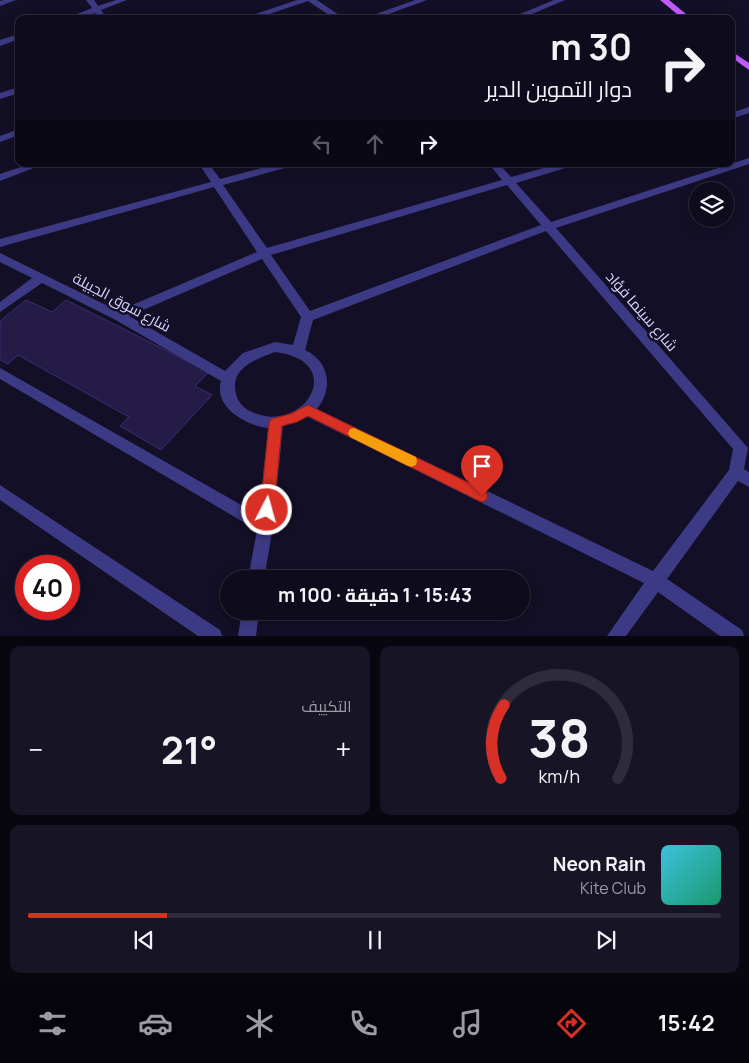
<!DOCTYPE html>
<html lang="ar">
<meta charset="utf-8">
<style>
:root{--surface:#0e0b1c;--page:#171425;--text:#f1f3f6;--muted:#9b9ba3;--line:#2e2b3b;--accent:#d93025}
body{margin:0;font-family:Manrope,Cairo,sans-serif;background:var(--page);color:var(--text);direction:rtl;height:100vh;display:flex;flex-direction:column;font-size:19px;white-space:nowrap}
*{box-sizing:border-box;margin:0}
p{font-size:16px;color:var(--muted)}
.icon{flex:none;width:28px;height:28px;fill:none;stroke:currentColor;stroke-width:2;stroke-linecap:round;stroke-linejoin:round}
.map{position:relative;height:636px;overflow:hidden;direction:ltr}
.sheet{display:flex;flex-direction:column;gap:10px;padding:10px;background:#08060f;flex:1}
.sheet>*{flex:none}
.top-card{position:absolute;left:15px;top:15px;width:720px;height:152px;border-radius:10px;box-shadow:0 2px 12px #0003,0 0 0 1px var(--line);direction:rtl;background:#0e0b1c;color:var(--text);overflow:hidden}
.controls{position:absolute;left:689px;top:182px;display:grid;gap:10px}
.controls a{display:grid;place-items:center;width:45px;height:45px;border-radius:50%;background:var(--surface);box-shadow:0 2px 12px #0003,0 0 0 1px var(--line);font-size:25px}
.speed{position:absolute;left:15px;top:555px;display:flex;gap:10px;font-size:25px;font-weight:700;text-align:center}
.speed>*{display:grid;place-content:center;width:65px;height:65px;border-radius:50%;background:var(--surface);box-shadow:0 2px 12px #0003,0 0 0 1px var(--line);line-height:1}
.speed .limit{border:8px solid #d22;background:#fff;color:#111}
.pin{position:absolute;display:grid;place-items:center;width:42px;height:42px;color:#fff;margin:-51px -21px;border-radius:50% 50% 50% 0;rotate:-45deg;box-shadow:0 0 5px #0007}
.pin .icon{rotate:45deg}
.me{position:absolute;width:55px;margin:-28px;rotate:6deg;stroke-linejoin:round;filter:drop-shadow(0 0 4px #0008)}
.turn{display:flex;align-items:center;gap:18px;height:105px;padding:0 20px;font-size:22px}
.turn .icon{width:65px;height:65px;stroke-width:2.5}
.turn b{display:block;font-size:35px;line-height:42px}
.lanes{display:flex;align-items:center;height:48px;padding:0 20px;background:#0003;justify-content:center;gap:25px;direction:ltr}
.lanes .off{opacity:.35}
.big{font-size:38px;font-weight:700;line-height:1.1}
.sheet .widget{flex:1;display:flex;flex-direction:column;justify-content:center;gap:8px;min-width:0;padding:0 18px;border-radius:10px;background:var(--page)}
.sheet .dial{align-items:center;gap:0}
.dial svg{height:130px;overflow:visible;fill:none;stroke:var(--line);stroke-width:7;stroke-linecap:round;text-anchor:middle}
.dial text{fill:var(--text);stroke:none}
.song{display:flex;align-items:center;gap:15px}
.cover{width:60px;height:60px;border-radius:8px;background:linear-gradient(135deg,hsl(190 70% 55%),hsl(160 70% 35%))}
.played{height:5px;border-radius:2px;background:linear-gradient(90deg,var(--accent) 20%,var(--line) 20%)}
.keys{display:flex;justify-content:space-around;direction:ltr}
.heat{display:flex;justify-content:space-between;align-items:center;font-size:28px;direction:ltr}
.sheet .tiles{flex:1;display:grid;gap:10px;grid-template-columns:1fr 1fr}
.widget:last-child{grid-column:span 2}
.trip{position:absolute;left:220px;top:570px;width:310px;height:50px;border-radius:25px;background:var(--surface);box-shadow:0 2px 12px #0003,0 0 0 1px var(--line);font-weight:700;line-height:50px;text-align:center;direction:rtl}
.dock{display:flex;height:80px;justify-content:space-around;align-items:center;background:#06040b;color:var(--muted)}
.dock .icon{width:35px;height:35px}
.dock .selected{color:var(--accent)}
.dock b{font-size:22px;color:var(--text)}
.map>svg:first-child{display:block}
.building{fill:#241b47;stroke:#3b2d73}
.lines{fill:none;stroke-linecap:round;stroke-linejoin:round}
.minor{fill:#3d3a85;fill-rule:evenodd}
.major{fill:#c25bff;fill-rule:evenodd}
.route{fill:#d93025;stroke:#8d1f18}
.slow{fill:#f59e0b}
.labels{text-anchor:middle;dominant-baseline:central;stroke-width:5;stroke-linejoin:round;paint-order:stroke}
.street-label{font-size:15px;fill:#d9d4ff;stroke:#130f26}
</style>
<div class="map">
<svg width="749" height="636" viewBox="0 0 749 636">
<rect width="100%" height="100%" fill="#130f26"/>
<path class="building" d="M26 300 52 312 66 300 209 372 195 386 212 395 161 450 120 426 129 417 18 355 8 364 0 360V321Z"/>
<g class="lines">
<g class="minor">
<path d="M4 0H16L0 6V1Z"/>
<path d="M86 0H94L98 6 116 0H127L101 10 107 19H99L95 13 77 19H65L92 8Z"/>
<path d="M297 0H317L345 19H335L308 1 254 19H241Z"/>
<path d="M415 0H427L375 19H362Z"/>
<path d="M554 0H565L520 19H508Z"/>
<path d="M682 12 686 14 685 16 670 19H653Z"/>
<path d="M19 34V39L0 46V40Z"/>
<path d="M19 87V93L0 99V93Z"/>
<path d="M749 107V113L731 119V113Z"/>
<path d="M19 129V135L0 142V136Z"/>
<path d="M749 158V164L556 228 748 448 744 469 749 472V487L738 481 667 579 742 630 744 636H720L658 592 626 636H607L644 583 308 417 283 426 273 527 264 579H248L257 530 0 379V368L259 515 268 428C247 426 213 407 221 381L114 319 42 283 0 312V302L32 278 0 262V253L118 311 257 252 214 187 0 247V239L211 182 199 164H209L220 179 277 164H293L292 166 223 185 267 248 502 180 489 164H499L511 177 558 164H573L572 166 516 183 551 222ZM507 185 541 225 310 311 271 255ZM546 231 733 449 729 470 653 571 317 409C334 388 329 361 305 350L313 320ZM262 259 301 317 293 345 275 342 243 353 225 371 129 316ZM275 352C350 361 303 438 250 411 243 408 237 400 236 394 229 368 256 359 275 352Z"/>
<path d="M30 164H44L0 181V174Z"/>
<path d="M0 485 220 630 222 636H198L0 500Z"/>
<path d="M242 611H259L256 636H238Z"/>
</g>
<g class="major">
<path d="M660 0H669L692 19H683Z"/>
<path d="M731 51 749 63V70L731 57Z"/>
</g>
</g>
<path class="route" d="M308 405 486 491 488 496 486 500 482 502 477 500 308 416 297 422 282 426 274 510 272 514 267 516 262 514 260 510 269 423 271 419 290 414Z"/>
<path class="slow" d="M354 428 416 457 417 461 416 465 411 467 406 465 350 437 348 433 350 429Z"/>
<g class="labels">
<g class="street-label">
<text transform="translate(122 302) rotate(28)">شارع سوق الجبيلة</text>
<text transform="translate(642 311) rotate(49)">شارع سينما فؤاد</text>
</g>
</g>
</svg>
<div class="controls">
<a><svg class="icon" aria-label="layers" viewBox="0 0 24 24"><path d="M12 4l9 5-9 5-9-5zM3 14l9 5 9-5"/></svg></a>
</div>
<div class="speed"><div class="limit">40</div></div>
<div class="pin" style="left:482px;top:496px;background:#d93025"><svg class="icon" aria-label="arrive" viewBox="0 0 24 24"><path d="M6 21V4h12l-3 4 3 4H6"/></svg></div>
<svg class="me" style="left:267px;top:510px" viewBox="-20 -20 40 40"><circle r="17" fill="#d93025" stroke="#fff" stroke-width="3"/><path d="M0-11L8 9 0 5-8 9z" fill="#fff"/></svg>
<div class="trip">15:43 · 1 دقيقة · 100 m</div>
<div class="top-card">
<div class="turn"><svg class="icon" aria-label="right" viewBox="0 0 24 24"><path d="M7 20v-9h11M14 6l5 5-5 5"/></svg><div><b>30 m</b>دوار التموين الدير</div></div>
<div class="lanes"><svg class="icon off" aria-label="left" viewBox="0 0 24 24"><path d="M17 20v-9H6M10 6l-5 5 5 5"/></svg><svg class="icon off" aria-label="ahead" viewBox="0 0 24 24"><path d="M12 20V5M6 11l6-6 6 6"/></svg><svg class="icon" aria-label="right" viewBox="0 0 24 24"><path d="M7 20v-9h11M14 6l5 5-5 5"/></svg></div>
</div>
</div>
<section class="sheet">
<div class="tiles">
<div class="widget dial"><svg viewBox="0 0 100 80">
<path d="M14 69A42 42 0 1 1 86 69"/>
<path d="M14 69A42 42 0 0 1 16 24" stroke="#d93025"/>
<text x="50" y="56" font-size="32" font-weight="700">38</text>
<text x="50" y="72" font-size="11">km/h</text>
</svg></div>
<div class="widget"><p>التكييف</p>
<div class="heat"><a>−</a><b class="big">21°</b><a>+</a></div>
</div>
<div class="widget">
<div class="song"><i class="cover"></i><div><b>Neon Rain</b><p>Kite Club</p></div></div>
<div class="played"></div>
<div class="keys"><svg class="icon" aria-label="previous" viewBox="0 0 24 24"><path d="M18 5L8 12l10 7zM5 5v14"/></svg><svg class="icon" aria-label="pause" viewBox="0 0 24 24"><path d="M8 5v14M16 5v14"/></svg><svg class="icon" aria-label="next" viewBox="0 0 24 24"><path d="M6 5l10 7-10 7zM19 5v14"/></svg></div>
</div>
</div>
</section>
<nav class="dock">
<b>15:42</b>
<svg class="icon selected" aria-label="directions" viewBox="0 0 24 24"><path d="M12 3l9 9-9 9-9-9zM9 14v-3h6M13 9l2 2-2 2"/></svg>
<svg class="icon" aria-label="music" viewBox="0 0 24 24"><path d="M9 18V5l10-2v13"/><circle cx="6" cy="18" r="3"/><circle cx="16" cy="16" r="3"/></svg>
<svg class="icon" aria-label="phone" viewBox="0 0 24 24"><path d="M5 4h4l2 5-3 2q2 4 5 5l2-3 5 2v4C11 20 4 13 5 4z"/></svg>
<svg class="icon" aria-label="climate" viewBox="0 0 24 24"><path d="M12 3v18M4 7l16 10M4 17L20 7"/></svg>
<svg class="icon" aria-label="car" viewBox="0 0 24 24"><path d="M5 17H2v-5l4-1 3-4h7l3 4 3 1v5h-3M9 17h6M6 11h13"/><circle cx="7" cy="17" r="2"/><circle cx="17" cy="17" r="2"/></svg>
<svg class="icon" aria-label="filters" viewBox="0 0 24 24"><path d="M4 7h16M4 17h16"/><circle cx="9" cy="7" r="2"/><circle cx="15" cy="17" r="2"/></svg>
</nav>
